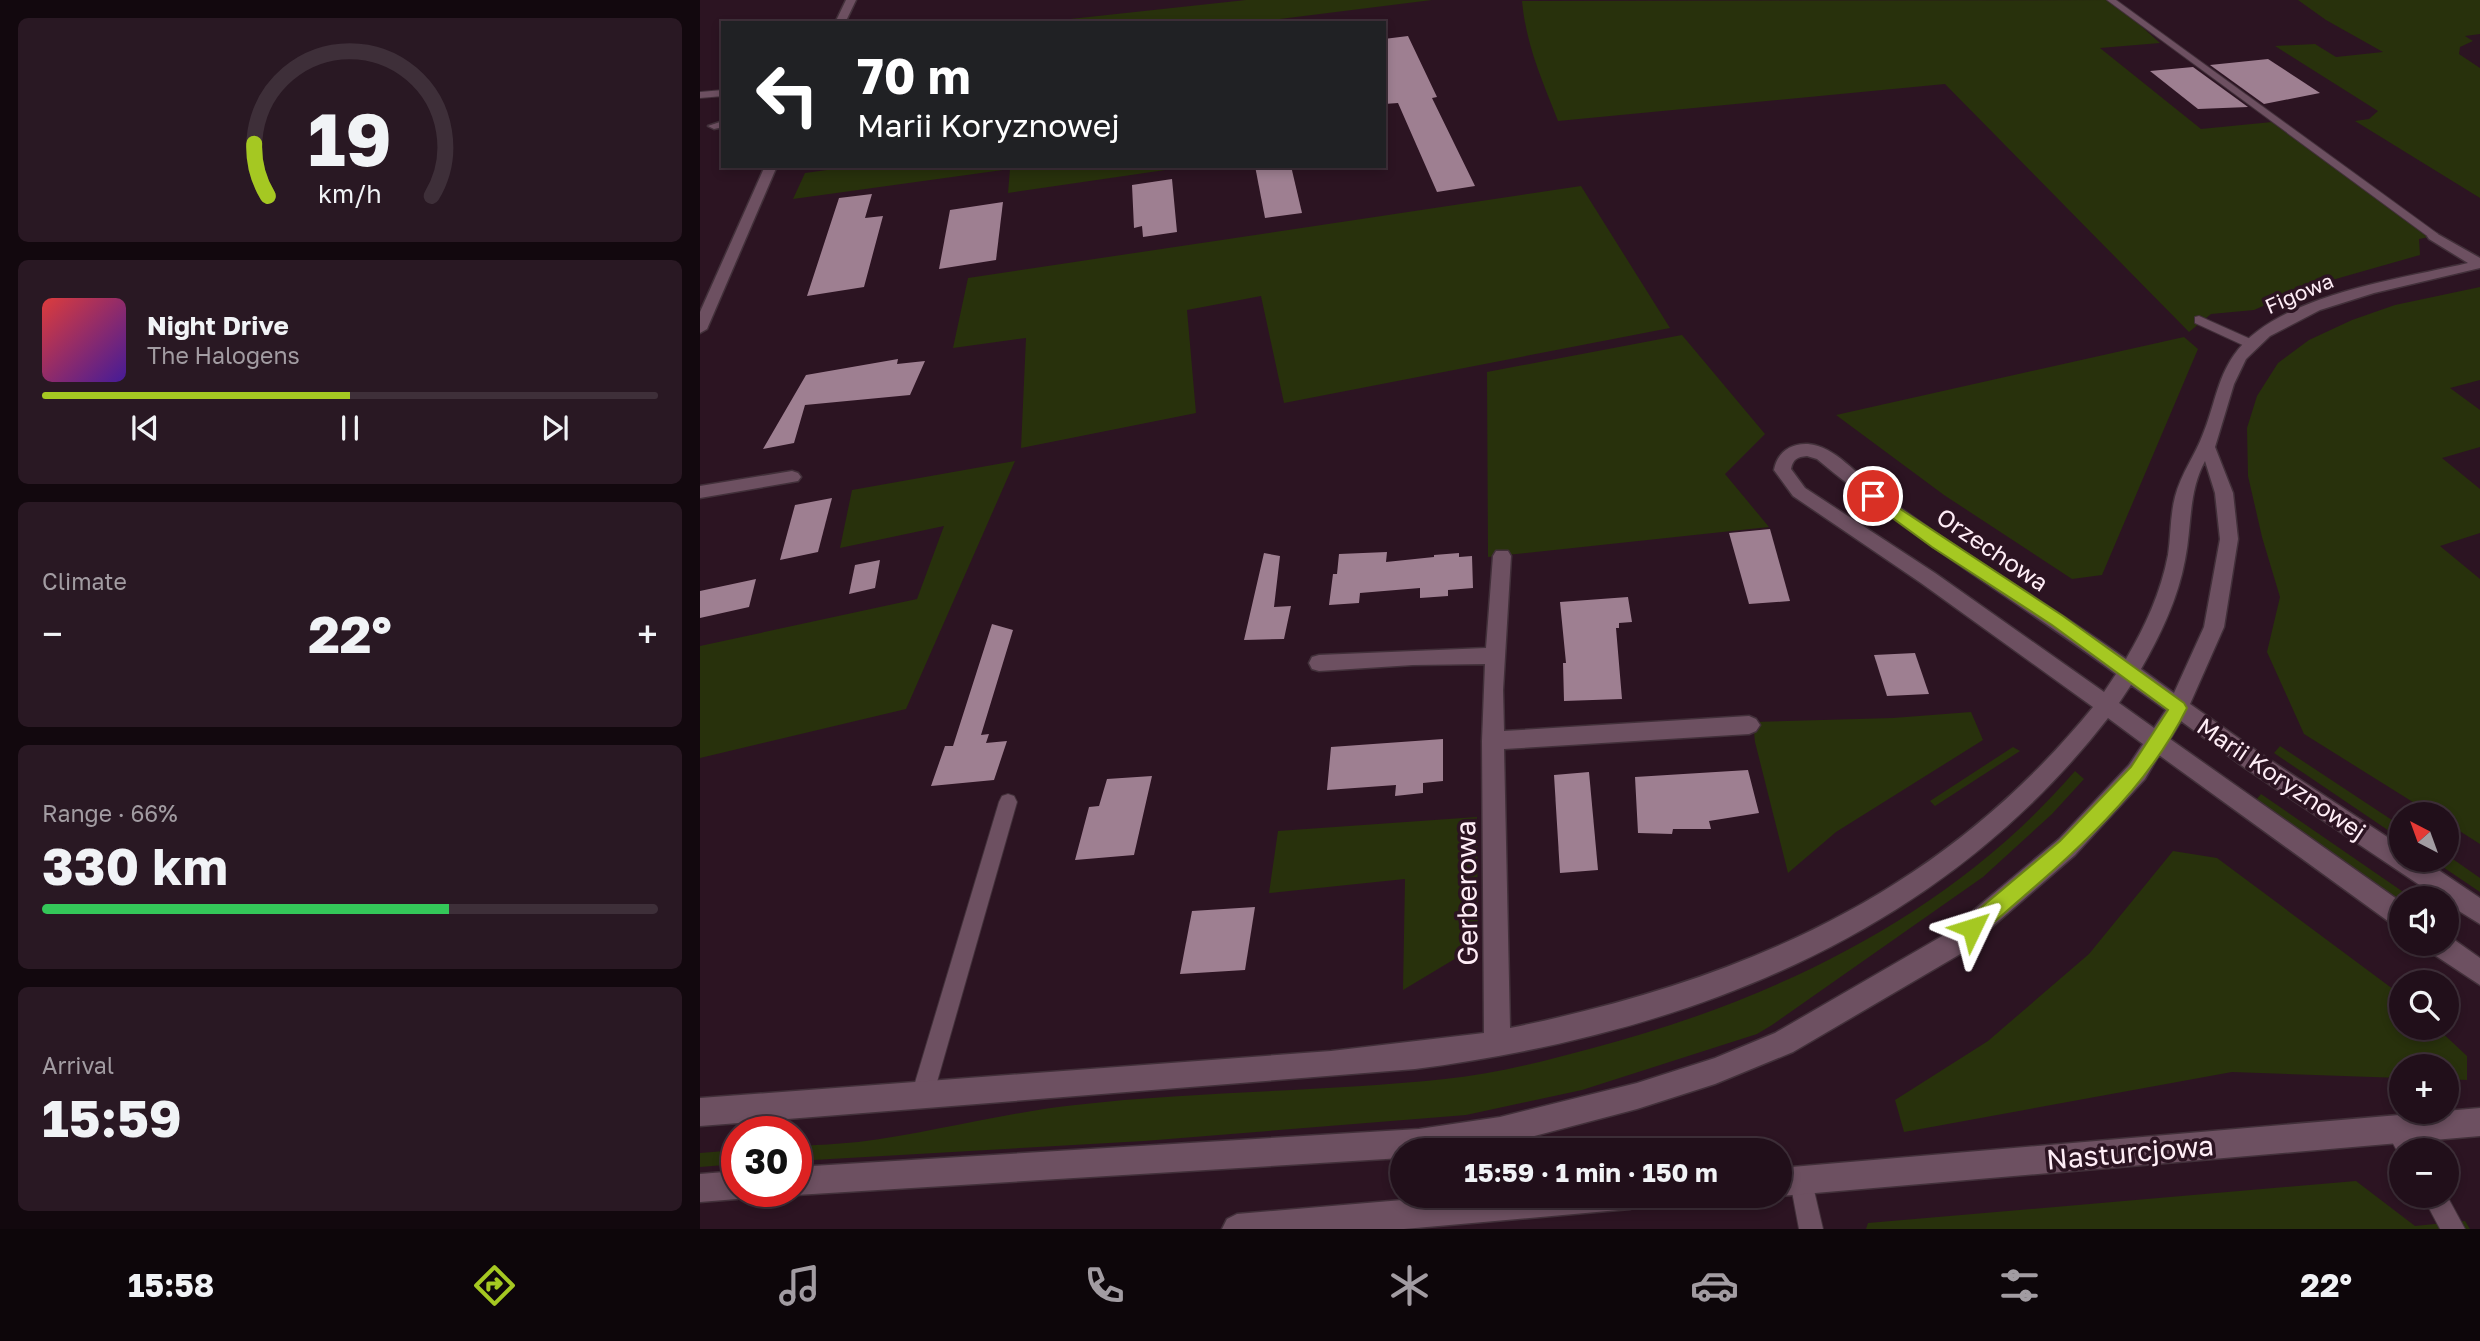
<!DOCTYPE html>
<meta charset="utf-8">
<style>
:root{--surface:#210f1a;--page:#291823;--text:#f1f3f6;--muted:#a29ca2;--line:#3e2f39;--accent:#a5c822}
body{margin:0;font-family:"Golos Text",sans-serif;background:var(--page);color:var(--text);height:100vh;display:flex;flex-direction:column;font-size:26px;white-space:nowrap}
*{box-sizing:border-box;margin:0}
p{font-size:23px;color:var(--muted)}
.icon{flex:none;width:38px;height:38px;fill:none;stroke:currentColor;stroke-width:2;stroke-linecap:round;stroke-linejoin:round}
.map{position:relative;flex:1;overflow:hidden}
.sheet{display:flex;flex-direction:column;gap:18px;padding:18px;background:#12080e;width:700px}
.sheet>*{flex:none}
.banner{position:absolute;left:21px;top:21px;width:665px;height:147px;border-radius:0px;box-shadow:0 4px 10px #0003,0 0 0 2px var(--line);background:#202124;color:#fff;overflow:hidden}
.needle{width:46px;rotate:319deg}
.buttons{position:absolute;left:1689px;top:802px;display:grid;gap:14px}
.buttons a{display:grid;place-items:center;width:70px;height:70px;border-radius:50%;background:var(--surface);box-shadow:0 4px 10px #0003,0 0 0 2px var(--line);font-size:35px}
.speed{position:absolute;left:21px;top:1116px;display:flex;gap:14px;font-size:35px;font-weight:700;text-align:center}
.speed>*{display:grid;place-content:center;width:91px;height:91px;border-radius:50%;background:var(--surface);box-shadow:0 4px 10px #0003,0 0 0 2px var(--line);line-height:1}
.speed .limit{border:10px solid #d22;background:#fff;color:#111}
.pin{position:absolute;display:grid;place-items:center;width:60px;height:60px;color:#fff;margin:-30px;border:4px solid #fff;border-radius:50%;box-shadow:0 2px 7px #0007}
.me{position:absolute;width:77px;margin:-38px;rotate:49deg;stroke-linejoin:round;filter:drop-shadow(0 0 5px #0008)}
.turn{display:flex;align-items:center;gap:24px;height:147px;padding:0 21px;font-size:32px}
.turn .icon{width:91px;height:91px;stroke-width:2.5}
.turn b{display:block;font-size:49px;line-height:60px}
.big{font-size:52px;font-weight:700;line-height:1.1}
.sheet .card{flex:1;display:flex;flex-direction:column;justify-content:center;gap:10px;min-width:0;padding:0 24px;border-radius:10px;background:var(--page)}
.sheet .dial{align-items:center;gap:0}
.dial svg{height:182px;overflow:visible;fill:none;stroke:var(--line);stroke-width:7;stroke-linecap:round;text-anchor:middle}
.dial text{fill:var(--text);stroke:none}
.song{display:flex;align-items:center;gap:21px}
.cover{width:84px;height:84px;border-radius:10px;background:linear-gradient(135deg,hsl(0 70% 55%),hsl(260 70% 35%))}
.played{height:7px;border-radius:4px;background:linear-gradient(90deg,var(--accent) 50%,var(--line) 50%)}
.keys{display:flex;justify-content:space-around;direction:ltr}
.heat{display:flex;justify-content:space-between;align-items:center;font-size:38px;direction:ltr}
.charge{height:10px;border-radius:5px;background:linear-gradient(90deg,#34c759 66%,var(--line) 0)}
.trip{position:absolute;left:690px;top:1138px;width:402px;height:70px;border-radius:35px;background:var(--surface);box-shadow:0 4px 10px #0003,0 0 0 2px var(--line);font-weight:700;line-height:70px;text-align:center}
.tab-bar{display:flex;height:112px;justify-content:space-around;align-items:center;background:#0d060a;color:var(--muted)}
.tab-bar .icon{width:49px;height:49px}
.tab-bar .on{color:var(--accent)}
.tab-bar b{font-size:32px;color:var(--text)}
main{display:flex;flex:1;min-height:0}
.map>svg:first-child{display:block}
.green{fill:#28310c}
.building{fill:#9e7f91}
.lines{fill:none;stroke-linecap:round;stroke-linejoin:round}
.service-casing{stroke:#42303a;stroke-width:2}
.minor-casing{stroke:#42303a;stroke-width:3}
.service{fill:#6d5061;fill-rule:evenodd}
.minor{fill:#6d5061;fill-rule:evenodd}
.route{fill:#a5c822;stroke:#6b8216;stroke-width:2}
.labels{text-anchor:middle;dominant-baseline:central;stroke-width:7;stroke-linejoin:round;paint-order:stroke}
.far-street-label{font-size:21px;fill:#feedf6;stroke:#2c1422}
.street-label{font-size:24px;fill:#feedf6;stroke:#2c1422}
.near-street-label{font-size:28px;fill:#feedf6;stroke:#2c1422}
</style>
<main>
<section class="sheet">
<div class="card dial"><svg viewBox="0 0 100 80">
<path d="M14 69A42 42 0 1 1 86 69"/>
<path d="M14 69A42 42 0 0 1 8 46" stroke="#a5c822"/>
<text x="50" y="56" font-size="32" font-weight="700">19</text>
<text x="50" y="72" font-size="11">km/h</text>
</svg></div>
<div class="card">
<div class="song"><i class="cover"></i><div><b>Night Drive</b><p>The Halogens</p></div></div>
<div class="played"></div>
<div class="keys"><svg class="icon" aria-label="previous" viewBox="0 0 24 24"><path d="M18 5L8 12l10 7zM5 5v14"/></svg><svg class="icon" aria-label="pause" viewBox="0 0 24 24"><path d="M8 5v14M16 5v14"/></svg><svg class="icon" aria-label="next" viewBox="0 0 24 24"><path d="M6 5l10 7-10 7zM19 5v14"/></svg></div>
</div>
<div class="card"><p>Climate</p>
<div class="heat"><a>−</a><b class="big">22°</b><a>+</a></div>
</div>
<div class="card"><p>Range · 66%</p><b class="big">330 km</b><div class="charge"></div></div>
<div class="card"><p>Arrival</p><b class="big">15:59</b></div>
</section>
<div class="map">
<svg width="1780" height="1229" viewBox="0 0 1780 1229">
<rect width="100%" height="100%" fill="#2c1422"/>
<g class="green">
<path d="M546 0H732L548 23H361V20Z"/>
<path d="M1412 0 1444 25 1441 26 1460 43 1400 48 1501 129 1572 122 1729 237 1719 239 1720 255 1604 288 1554 310 1511 314 1489 332 1245 84 858 121C842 80 826 45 822 1Z"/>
<path d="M1598 0H1780V34L1765 36 1773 41 1760 47 1759 54 1780 68V198L1655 121 1669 119 1678 111 1575 46 1615 44 1636 57 1683 52 1626 20Z"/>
<path d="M156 166H479V168L308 193 310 169 93 199 105 173Z"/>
<path d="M881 186 970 328 584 403 561 296 487 310 496 413 321 448 326 338 253 348 268 278Z"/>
<path d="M1780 287V380L1750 388 1780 410V447L1742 458 1780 489V533L1740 546 1780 579V844L1747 823 1746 814H1732L1604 734 1567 652 1580 597 1562 537 1548 476 1547 428 1557 396 1578 363 1609 340 1652 320 1695 305Z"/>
<path d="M982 335 1065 434 1025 474 1069 527 788 557 787 372Z"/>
<path d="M1484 337 1498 349 1402 575 1372 579 1244 495 1136 415Z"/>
<path d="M315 461 206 709 0 758V646L217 599 244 526 140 548 152 490Z"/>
<path d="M1271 712 1283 740 1136 832 1088 873 1055 742 1053 722 1193 718Z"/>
<path d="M1580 746 1701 826V839L1574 753Z"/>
<path d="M1313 747 1320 751 1235 806 1230 801Z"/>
<path d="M1375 771 1384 779 1352 814 1283 877 1072 1025 1057 1034 882 1090 766 1115 444 1141 96 1161V1146C117 1145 138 1144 158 1142 231 1133 302 1113 375 1105 498 1091 622 1092 745 1079 795 1074 845 1061 893 1048 1074 1000 1250 916 1375 771Z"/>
<path d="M1561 794 1712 898H1701V901L1556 800Z"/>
<path d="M777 817 778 945 703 990 705 879 569 893 578 831Z"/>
<path d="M1473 851 1517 858 1701 995V1027H1736L1767 1056V1080L1747 1079 1746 1066H1701V1078L1532 1072 1204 1132 1195 1100 1288 1041 1389 954Z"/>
<path d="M1747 855 1780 878V892L1731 859H1746Z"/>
<path d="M37 1150V1164L0 1167V1153Z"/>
<path d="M1656 1181 1715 1226 1765 1221 1770 1229H1166L1168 1223Z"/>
</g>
<g class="building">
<path d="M708 36 737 97 732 98 775 186 737 192 698 103 684 104V39Z"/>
<path d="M1568 59 1620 93 1564 104 1510 65Z"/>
<path d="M1493 67 1548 107 1498 109 1450 71Z"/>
<path d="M555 166H591L602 213 565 218Z"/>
<path d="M472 179 477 232 443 237 442 226 434 228 432 185Z"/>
<path d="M172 194 165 218 183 216 164 287 107 296 139 198Z"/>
<path d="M303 202 296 260 239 269 250 210Z"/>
<path d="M198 359 197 364 225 361 210 395 105 405 94 443 63 449 106 375Z"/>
<path d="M132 498 118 552 80 560 95 505Z"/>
<path d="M1070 529 1090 601 1049 604 1029 533Z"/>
<path d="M687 552 686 562 734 557V555L759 553V557L772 556 773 588 748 590V596L720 598V588L660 593 659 603 629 605 633 574H637L639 554Z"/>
<path d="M564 553 580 556 574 607 591 606 584 639 544 640Z"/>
<path d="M180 560 175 588 149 594 155 565Z"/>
<path d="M56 579 49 607 0 618V591Z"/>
<path d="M928 597 932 622 919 623V628H916L922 699 864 701 863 663H866L860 602Z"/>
<path d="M292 624 313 630 281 735 289 734 286 743 307 741 294 780 231 786 245 746H253Z"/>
<path d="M1215 653 1229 694 1187 696 1174 655Z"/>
<path d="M743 739V781L723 783V793L695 796 696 785 627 790 631 747Z"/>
<path d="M1048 770 1059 813 1009 821 1011 829H973L972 834 938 833 935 777Z"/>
<path d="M889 772 898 870 860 873 854 775Z"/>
<path d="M452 776 434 855 375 860 389 807 399 806 407 779Z"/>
<path d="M555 907 545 970 480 974 492 911Z"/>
</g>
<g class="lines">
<defs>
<g id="service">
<path d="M1407 0H1416L1738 234V238H1730Z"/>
<path d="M23 90V96L0 98V92Z"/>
<path d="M1499 316 1555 341 1557 344 1551 348 1547 347 1495 323V317Z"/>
<path d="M308 794 314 796 317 802 233 1096 230 1104 222 1107 214 1104 211 1096 299 802 302 796Z"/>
<path d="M1696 1118 1704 1121 1719 1150H1701V1158L1685 1129 1688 1121Z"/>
<path d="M1102 1169 1110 1173 1123 1229H1099L1090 1181 1094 1173Z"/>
<path d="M1746 1194 1765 1229H1740L1722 1195Z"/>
</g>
<g id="minor">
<path d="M146 0H156L145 23H135Z"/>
<path d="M23 121V127L14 129 8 126Z"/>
<path d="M65 166H77L7 329 0 333V312Z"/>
<path d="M1734 232 1780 258V268L1674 293 1620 310 1570 336 1546 359 1534 384 1515 447 1533 493 1538 539 1524 627 1490 704 1561 754 1701 846V859H1722L1780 898V924L1746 903V898H1739L1545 768 1481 721 1470 739 1701 902V928L1692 924 1459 755 1445 779 1375 855 1262 953 1093 1052 1015 1084 937 1109 800 1145 767 1150H702V1158L96 1195 88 1192H96V1167L719 1129 800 1117 937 1083 1015 1058 1075 1033 1244 935 1359 839 1429 765 1443 744 1408 718C1237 938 984 1034 715 1069L0 1126V1098L631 1051 784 1033 782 741 785 664 713 665 619 671 612 669 609 663 612 657 619 655 786 648 793 556 796 551H808L811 556 803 690 804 731 1049 716 1056 719 1060 725 1056 731 1049 734 804 749 810 1028C1043 980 1239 896 1393 707L1221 583 1093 496 1074 470C1077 453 1090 443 1108 444 1135 446 1158 476 1178 491 1257 552 1345 601 1426 659 1445 627 1461 592 1468 555 1471 536 1470 516 1475 497 1481 473 1495 456 1503 434 1514 408 1517 379 1534 355 1576 295 1701 279 1768 263L1729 239 1727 236ZM1107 456 1117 459C1212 538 1317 601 1416 674L1404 692 1235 573 1105 488 1091 469C1093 459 1097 457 1107 456ZM1505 461 1515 493 1520 539 1504 627 1474 693 1441 669C1460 636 1478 599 1485 560 1492 526 1488 492 1505 461ZM1431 685 1466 710 1454 728 1419 703Z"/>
<path d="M92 471 98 473 101 477 98 481 0 498V486Z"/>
<path d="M1746 934 1780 958V985L1730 952 1727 943H1746Z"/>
<path d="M1780 1108V1136L1080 1196 1078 1195 1080 1168Z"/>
<path d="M37 1171V1192H48L47 1195 37 1199 0 1202V1174Z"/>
<path d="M761 1195H944L940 1205 930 1209 704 1229H522L527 1219 537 1214Z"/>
</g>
</defs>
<use href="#service" class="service-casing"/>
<use href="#minor" class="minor-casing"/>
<use href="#service" class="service"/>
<use href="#minor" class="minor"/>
</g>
<path class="route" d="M1173 491 1363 616 1484 703 1487 708C1441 801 1356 868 1279 935L1272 938 1265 935 1262 928 1265 921 1360 841 1431 767 1468 710 1352 625 1232 547 1168 500 1166 496 1168 493Z"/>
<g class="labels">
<g class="far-street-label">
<text transform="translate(1599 293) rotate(-23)">Figowa</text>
</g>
<g class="street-label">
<text transform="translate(1293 549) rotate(34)">Orzechowa</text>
<text transform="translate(1582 778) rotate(34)">Marii Koryznowej</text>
</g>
<g class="near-street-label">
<text transform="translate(766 893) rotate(-91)">Gerberowa</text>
<text transform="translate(1430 1152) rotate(-5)">Nasturcjowa</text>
</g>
</g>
</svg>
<div class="buttons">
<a><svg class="needle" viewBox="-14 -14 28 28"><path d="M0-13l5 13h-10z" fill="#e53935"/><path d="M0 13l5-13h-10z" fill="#a29ca2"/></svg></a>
<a><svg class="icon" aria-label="sound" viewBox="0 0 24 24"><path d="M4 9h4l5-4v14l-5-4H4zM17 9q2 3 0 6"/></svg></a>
<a><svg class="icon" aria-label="search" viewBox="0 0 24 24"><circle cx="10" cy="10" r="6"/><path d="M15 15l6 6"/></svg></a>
<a>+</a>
<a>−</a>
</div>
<div class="speed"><div class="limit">30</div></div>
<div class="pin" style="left:1173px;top:496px;background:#d93025"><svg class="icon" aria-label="arrive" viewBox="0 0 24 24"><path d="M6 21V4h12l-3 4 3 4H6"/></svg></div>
<svg class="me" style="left:1272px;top:928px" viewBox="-20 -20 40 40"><path d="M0-17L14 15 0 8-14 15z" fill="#a5c822" stroke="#fff" stroke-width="4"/></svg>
<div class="trip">15:59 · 1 min · 150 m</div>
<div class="banner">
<div class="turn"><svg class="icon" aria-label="left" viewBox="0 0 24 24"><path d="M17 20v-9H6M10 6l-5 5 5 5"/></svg><div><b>70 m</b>Marii Koryznowej</div></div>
</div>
</div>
</main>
<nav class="tab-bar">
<b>15:58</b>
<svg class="icon on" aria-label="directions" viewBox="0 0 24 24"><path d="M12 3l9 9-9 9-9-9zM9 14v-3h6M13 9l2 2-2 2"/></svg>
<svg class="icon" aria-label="music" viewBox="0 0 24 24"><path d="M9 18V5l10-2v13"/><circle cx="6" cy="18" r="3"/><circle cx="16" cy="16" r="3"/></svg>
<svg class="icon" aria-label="phone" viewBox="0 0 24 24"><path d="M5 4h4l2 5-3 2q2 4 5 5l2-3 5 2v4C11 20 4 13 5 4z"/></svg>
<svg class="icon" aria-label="climate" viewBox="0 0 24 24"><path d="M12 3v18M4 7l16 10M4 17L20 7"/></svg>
<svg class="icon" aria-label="car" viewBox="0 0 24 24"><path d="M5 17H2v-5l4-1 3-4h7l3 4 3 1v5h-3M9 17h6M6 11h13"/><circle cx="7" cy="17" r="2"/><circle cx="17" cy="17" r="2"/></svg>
<svg class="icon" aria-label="filters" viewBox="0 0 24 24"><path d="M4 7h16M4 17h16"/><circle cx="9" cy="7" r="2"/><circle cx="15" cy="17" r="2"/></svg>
<b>22°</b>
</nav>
